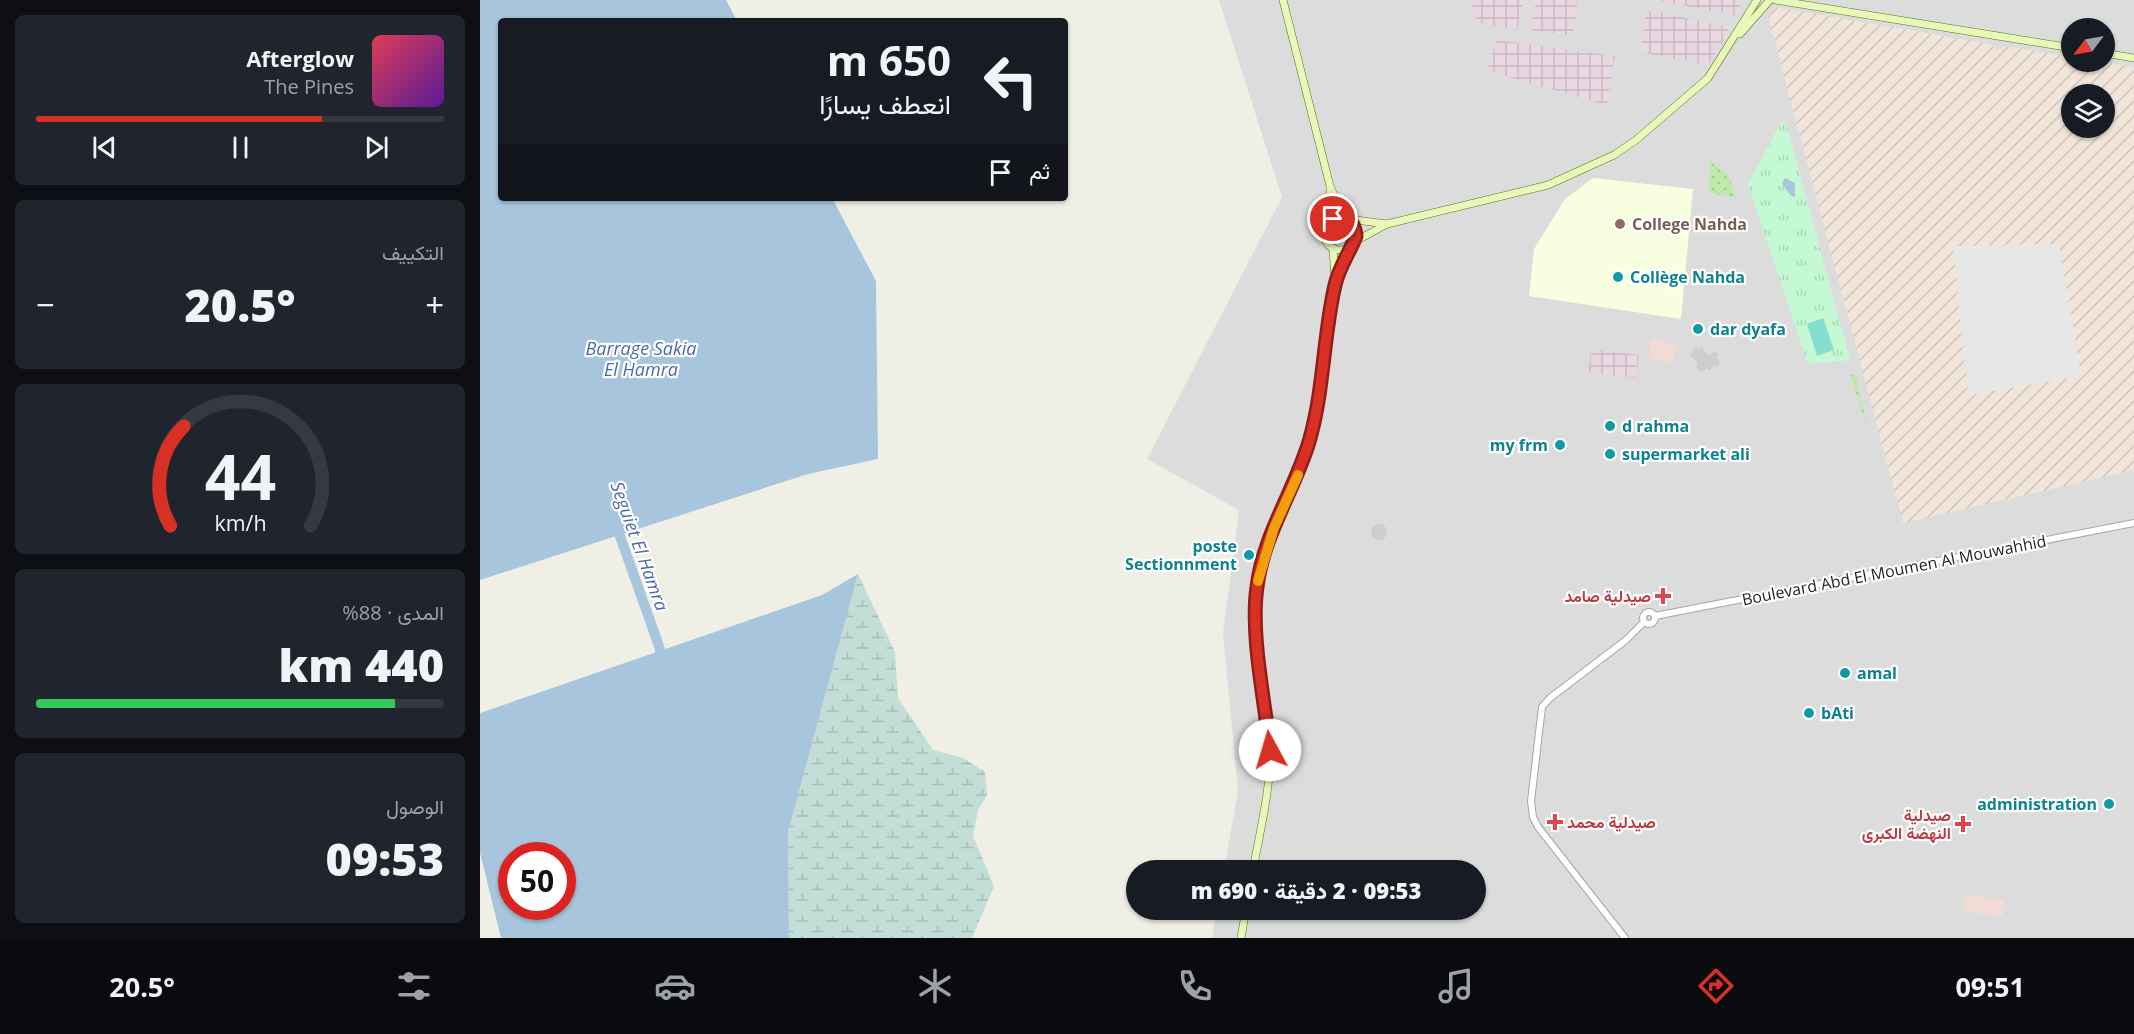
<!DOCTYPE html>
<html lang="ar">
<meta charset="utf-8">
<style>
:root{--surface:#171b24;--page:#20242c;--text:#f1f3f6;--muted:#9ea1a6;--line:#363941;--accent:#d93025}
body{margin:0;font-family:"Open Sans",Vazirmatn,sans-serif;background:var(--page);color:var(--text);direction:rtl;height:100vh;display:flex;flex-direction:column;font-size:22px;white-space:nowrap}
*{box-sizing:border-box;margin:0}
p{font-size:20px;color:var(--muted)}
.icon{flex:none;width:33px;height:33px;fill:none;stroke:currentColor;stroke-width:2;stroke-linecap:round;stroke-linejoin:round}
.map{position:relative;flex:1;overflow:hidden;direction:ltr}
.details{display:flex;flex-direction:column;gap:15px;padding:15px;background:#0d0f14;width:480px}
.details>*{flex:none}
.guide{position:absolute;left:18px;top:18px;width:570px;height:183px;border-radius:6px;box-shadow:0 2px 4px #0004;direction:rtl;background:#171b24;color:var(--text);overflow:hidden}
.needle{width:39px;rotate:238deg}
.buttons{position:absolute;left:1581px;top:18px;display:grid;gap:12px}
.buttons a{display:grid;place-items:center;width:54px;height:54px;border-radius:50%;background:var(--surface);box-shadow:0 2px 4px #0004;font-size:30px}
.speed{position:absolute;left:18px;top:842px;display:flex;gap:12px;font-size:30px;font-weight:700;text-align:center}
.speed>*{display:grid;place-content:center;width:78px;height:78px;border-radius:50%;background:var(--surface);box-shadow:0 2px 4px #0004;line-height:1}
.speed .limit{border:9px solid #d22;background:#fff;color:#111}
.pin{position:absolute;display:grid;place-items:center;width:51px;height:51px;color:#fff;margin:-26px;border:3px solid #fff;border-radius:50%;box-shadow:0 2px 6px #0007}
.me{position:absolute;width:66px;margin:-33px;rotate:354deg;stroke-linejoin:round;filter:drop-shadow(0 0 4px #0008)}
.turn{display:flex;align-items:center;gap:21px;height:126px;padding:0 18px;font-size:27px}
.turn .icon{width:78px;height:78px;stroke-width:2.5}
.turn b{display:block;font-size:42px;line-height:51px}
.then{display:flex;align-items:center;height:57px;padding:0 18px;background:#0003;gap:12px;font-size:22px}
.big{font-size:45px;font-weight:800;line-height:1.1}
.details .tile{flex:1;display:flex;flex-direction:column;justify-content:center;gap:9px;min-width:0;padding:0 21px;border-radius:9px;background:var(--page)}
.details .dial{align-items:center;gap:0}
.dial svg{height:156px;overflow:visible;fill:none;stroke:var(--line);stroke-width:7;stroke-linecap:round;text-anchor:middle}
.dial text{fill:var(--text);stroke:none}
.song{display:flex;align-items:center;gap:18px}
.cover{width:72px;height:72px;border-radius:9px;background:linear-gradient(135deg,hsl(350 70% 55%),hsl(270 70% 35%))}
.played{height:6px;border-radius:3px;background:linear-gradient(90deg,var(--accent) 70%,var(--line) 70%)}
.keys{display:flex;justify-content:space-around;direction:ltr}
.heat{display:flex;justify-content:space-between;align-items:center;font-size:33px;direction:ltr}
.charge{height:9px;border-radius:4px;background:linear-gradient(90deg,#34c759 88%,var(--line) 0)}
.trip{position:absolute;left:646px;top:860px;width:360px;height:60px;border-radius:30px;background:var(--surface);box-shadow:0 2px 4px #0004;font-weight:800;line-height:60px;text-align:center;direction:rtl}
.menu{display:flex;height:96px;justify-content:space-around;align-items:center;background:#090b0e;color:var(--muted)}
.menu .icon{width:42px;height:42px}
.menu .active{color:var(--accent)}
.menu b{font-size:27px;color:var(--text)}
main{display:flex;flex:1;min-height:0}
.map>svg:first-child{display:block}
.residential{fill:#dddcdc;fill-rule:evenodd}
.commercial{fill:#f0dcd5}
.industrial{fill:url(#industrial-grid)}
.education{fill:#f8fee0}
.religious{fill:#cdcdcd}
.military{fill:url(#military-furrows);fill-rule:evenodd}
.grass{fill:url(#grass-dots)}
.wetland{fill:url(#wetland-marsh)}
.park{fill:url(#park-tufts)}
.pitch{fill:#85ddcf}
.parking{fill:#e7e7e7}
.water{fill:#a7c5dc;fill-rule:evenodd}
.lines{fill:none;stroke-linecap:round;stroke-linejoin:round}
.river{stroke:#a7c5dc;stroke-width:10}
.tertiary-casing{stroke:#a6a6a6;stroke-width:8}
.secondary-casing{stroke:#517607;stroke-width:8}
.tertiary{stroke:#fff;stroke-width:6}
.secondary{stroke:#e8f8bb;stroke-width:7}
.route-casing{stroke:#8d1f18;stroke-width:15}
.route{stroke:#d93025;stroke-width:10}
.slow{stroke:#f59e0b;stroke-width:10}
.education-dot{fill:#8d6e63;stroke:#fff;stroke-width:2}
.culture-dot{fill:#0f9aa8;stroke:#fff;stroke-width:2}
.health-dot{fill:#e0444e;stroke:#fff;stroke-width:2}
.labels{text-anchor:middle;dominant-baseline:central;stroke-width:4.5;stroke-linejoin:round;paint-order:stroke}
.education-label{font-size:16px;font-weight:bold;fill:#785e54;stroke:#fff;text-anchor:start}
.culture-label{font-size:16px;font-weight:bold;fill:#0d838f;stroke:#fff;text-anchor:start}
.street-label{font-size:16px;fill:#1f1f1f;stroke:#fff}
.health-label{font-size:16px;font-weight:bold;fill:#be3a42;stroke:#fff;text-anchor:end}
.water-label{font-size:18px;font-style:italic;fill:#4d68ae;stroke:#fff}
</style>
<main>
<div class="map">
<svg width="1654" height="938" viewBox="0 0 1654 938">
<defs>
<pattern id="industrial-grid" width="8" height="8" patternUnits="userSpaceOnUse" patternTransform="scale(1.5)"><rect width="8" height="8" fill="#e9d8e2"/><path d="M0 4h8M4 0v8" fill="none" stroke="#c7b9c1"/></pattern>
<pattern id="military-furrows" width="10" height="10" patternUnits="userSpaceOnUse" patternTransform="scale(1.5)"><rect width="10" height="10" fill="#f1e5d9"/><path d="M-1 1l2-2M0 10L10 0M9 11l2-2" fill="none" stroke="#cec4ba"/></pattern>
<pattern id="grass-dots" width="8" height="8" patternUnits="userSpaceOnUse" patternTransform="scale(1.5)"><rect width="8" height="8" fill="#bde9ad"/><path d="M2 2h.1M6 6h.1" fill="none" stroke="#a2c794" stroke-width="1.8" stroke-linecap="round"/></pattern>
<pattern id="wetland-marsh" width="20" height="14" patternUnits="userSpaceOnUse" patternTransform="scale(1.5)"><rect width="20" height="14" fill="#c3ded7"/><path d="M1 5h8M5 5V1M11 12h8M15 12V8" fill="none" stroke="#a7beb8"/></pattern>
<pattern id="park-tufts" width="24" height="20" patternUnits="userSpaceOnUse" patternTransform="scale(1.5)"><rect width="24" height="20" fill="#c4f9d4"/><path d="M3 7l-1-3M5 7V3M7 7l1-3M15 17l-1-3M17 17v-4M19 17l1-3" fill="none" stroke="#a8d5b6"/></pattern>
</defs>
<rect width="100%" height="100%" fill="#f0efe6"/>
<path class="residential" d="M739 0H1654V938H732L737 909H996V870H744L758 791 743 633 759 510 667 459 802 197ZM1592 28H1624V62H1592ZM1592 94H1624V128H1592Z"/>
<g class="commercial">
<path d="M1182 339 1183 343 1197 345 1192 363 1169 358 1170 340Z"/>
<path d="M1485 895 1524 900 1523 916 1484 912Z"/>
</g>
<g class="industrial">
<path d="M992 0H1043L1037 30 995 22 997 13 991 11Z"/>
<path d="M1056 0H1098L1093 36 1051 30Z"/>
<path d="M1175 0H1262L1258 16Z"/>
<path d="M1167 10 1249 27 1246 37 1228 65 1160 52Z"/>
<path d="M1017 40 1135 56 1127 105 1007 71Z"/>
<path d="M1111 349 1159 355 1156 378 1108 373Z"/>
</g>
<path class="education" d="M1113 178 1213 189 1201 319 1049 296 1054 249 1085 199Z"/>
<g class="religious">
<path d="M1216 347 1219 350 1221 347 1229 356 1235 351 1238 354 1236 358 1241 362 1237 367 1234 365 1229 371 1227 368 1221 372 1216 368 1218 363 1210 355Z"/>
<circle cx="899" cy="532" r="8"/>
</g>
<path class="military" d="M1295 7 1509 44 1518 50 1525 46 1591 57 1592 62H1619L1654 67V470L1423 523 1288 16ZM1592 94H1624V128H1592Z"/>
<g class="grass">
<path d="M1231 162 1248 175 1256 197 1228 193Z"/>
<path d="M1373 374 1375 375 1389 432 1370 376Z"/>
</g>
<path class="wetland" d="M378 574 415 652 418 698 453 750 483 758 505 772 507 795 498 810 493 836 514 886 492 938H309L308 832Z"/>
<g class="park">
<path d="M1301 122 1306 123 1370 360 1328 364 1268 184Z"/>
<circle cx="860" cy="232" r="12"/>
</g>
<path class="pitch" d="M1343 318 1354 350 1337 356 1327 324Z"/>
<path class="parking" d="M1579 244 1601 376 1488 395 1473 246Z"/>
<g class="water">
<path d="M0 0H246L257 21H21V198H352L396 281 398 459 328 474 0 580Z"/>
<path d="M1305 178 1315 183V197L1311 196 1302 183Z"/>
<path d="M378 574 308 832 309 938H21L0 853V713L342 595ZM32 855H82V906H32Z"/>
</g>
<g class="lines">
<path class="river" d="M135 522 180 649 181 664"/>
<defs>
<g id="tertiary">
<circle cx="1169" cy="618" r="6"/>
<path d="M1175 616 1654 523"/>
<path d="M1145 938 1058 827 1053 817 1051 801 1062 707 1070 698 1146 640 1164 622"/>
</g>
<g id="secondary">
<path d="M803 0 850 186 864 218"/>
<path d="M1295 0 1592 48"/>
<path d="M1260 34 1289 1"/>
<path d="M1624 53 1654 58"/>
<circle cx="860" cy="234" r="16"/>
<path d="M868 219 907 224"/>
<path d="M849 222 850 188"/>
<path d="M874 242 907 224 1068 185 1134 155 1156 140 1228 78 1277 0"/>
<path d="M853 248 855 279"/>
<path d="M773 870C780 831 791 788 790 748 788 695 773 643 777 589 780 536 816 490 829 439 846 376 846 310 868 248"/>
<path d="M761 938 766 909"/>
</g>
</defs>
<use href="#tertiary" class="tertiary-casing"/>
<use href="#secondary" class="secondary-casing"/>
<use href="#tertiary" class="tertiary"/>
<use href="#secondary" class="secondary"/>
</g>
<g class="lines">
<defs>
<path id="route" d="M790 750C785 701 770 635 777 587 783 536 814 491 829 442 844 391 843 337 855 285 859 267 870 252 876 236 875 222 867 216 853 219"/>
</defs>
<use href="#route" class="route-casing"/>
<use href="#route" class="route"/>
<path class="slow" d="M778 581 794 528 818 475"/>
</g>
<circle class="education-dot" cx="1140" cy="224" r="6"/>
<g class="culture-dot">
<circle cx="1138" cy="277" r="6"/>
<circle cx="1218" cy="329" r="6"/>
<circle cx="1130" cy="426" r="6"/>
<circle cx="1080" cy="445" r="6"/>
<circle cx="1130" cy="454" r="6"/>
<circle cx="769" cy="555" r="6"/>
<circle cx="1365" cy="673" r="6"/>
<circle cx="1329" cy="713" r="6"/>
<circle cx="1629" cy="804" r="6"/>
</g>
<g class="health-dot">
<path d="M1180 587h6v6h6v6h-6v6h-6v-6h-6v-6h6z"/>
<path d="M1072 813h6v6h6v6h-6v6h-6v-6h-6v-6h6z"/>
<path d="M1480 815h6v6h6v6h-6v6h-6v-6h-6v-6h6z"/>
</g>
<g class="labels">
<g class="education-label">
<text x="1152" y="224">College Nahda</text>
</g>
<g class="culture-label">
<text x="1150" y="277">Collège Nahda</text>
<text x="1230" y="329">dar dyafa</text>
<text x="1142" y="426">d rahma</text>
<text x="1068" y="445" text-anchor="end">my frm</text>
<text x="1142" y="454">supermarket ali</text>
<text x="757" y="546" text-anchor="end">poste<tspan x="757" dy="18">Sectionnment</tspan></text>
<text x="1377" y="673">amal</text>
<text x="1341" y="713">bAti</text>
<text x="1617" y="804" text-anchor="end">administration</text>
</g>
<g class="street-label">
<text transform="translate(1414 570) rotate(-11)">Boulevard Abd El Moumen Al Mouwahhid</text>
</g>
<g class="health-label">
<text x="1171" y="596">صيدلية صامد</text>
<text x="1471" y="815">صيدلية<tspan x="1471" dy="18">النهضة الكبرى</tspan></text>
<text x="1087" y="822" text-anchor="start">صيدلية محمد</text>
</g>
<g class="water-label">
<text x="161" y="348">Barrage Sakia<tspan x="161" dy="21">El Hamra</tspan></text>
<text transform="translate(160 546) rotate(70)">Seguiet El Hamra</text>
</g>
</g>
</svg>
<div class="buttons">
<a><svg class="needle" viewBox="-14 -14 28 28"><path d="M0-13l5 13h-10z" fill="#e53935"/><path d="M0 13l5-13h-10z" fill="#9ea1a6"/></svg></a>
<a><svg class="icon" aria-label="layers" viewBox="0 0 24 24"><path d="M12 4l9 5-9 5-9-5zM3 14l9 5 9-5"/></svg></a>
</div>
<div class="speed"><div class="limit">50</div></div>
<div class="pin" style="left:853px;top:219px;background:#d93025"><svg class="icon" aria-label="arrive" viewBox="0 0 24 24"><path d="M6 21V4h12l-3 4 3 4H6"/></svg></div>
<svg class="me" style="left:790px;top:750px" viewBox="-20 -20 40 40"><circle r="19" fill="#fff"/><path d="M0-13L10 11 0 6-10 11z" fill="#d93025"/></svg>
<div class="trip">09:53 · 2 دقيقة · 690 m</div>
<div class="guide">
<div class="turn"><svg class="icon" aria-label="left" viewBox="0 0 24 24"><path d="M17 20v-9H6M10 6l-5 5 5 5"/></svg><div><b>650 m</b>انعطف يسارًا</div></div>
<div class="then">ثم<svg class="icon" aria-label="arrive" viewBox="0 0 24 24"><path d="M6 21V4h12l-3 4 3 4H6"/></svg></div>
</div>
</div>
<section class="details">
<div class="tile">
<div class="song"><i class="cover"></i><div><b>Afterglow</b><p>The Pines</p></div></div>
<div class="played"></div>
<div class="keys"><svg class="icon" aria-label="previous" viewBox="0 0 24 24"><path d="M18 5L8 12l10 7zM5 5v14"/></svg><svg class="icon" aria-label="pause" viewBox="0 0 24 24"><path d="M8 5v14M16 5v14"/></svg><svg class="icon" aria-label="next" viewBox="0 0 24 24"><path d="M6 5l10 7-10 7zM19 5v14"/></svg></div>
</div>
<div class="tile"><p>التكييف</p>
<div class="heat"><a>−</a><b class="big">20.5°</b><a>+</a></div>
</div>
<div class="tile dial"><svg viewBox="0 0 100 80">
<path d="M14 69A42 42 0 1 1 86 69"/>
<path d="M14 69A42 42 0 0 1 21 18" stroke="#d93025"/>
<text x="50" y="56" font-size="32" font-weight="700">44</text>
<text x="50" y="72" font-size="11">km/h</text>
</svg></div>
<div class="tile"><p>المدى · 88%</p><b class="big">440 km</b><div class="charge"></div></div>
<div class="tile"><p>الوصول</p><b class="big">09:53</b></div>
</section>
</main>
<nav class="menu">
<b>09:51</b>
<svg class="icon active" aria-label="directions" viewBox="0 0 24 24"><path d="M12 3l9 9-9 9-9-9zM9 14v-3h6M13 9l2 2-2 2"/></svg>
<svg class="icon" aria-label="music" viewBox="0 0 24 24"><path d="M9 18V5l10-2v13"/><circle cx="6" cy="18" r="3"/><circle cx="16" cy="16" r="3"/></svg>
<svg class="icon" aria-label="phone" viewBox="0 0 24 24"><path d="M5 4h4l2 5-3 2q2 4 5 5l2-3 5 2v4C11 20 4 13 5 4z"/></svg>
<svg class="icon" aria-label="climate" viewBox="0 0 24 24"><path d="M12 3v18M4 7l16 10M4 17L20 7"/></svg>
<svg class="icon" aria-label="car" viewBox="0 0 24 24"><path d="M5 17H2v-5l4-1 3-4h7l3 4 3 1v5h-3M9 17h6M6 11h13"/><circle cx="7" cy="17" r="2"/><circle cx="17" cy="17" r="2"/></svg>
<svg class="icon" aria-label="filters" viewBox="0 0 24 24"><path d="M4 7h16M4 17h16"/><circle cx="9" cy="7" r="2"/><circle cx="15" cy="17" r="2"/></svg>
<b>20.5°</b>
</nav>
